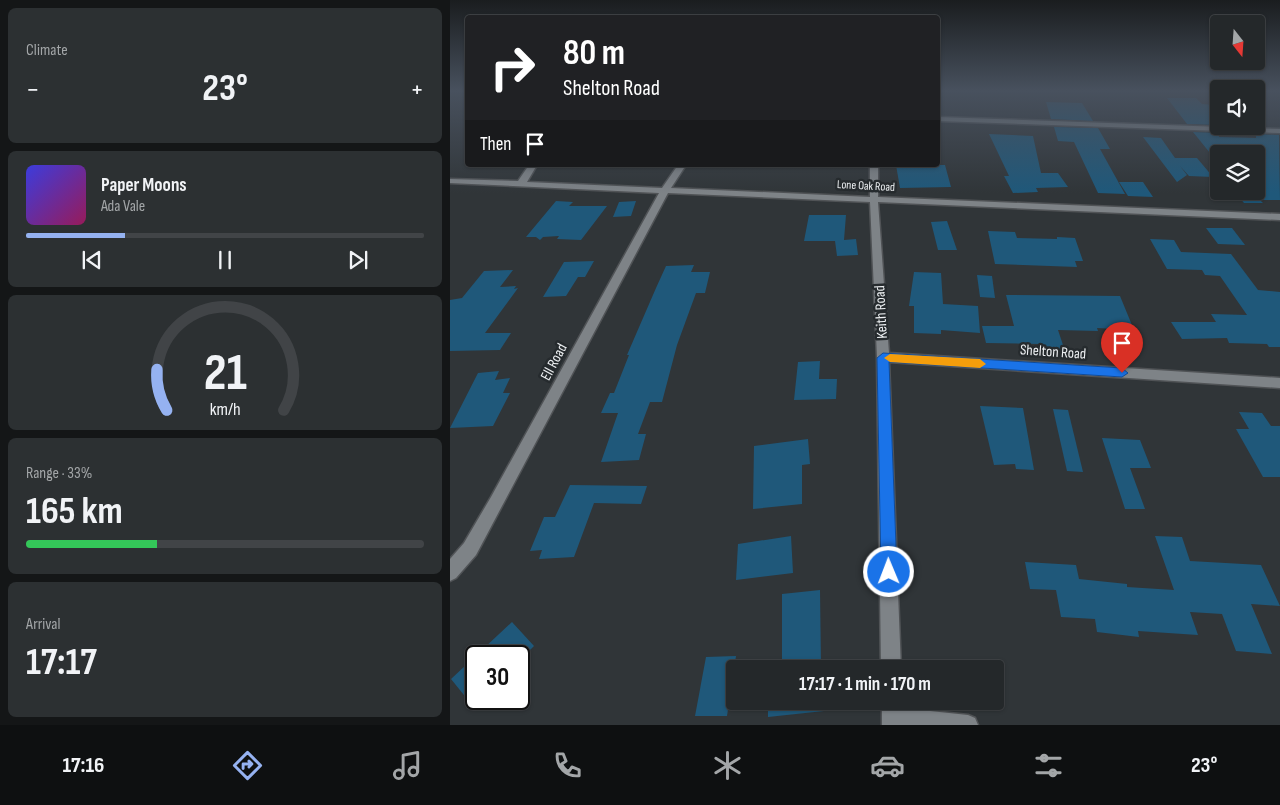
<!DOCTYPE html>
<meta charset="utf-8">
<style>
:root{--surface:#24282a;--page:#2c3032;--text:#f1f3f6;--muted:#a3a6a8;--line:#414447;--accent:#95b2f1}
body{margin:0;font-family:"Sofia Sans Condensed",sans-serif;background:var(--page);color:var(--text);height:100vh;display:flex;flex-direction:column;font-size:19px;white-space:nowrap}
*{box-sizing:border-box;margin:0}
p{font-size:16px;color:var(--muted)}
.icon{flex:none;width:28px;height:28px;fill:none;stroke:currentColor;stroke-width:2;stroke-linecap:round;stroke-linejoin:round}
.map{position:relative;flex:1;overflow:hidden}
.drawer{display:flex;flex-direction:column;gap:8px;padding:8px;background:#141617;width:450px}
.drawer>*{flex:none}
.banner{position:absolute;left:15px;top:15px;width:475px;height:152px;border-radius:5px;box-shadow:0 1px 4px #0004,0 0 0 1px var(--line);background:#202124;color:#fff;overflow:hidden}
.needle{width:32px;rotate:163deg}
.buttons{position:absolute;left:760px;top:15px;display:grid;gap:10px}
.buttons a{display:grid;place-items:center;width:55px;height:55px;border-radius:5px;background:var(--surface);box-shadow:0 1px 4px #0004,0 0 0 1px var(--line);font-size:25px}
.speed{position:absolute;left:15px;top:645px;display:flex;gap:10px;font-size:25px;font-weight:700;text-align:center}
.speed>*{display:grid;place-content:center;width:65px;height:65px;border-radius:50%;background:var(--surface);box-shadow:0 1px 4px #0004,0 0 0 1px var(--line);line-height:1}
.speed .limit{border:2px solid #111;border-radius:8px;background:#fff;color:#111}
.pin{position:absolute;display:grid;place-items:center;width:42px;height:42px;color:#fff;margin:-51px -21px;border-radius:50% 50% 50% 0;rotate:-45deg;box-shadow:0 0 5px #0007}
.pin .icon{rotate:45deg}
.me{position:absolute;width:55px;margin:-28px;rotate:359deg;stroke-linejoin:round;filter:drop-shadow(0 0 4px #0008)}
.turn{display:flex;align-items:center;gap:18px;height:105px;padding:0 15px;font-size:22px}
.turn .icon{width:65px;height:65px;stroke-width:2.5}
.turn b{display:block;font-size:35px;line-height:42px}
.then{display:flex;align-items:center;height:48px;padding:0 15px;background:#0003;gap:10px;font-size:19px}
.big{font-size:38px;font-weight:700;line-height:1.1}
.drawer .card{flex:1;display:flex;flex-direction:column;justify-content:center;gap:8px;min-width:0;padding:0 18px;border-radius:8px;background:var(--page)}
.drawer .dial{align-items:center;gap:0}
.dial svg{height:130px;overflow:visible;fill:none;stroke:var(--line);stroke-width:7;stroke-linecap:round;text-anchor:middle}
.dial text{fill:var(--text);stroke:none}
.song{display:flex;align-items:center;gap:15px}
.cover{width:60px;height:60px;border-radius:8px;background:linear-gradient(135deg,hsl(240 70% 55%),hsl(330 70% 35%))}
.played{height:5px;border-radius:2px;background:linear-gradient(90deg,var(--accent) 25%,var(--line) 25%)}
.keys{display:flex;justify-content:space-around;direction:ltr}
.heat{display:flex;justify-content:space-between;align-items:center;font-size:28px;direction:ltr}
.charge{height:8px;border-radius:4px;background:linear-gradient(90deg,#34c759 33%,var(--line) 0)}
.trip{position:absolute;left:276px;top:660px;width:278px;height:50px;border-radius:5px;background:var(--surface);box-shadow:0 1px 4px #0004,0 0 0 1px var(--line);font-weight:700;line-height:50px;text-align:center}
.tabs{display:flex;height:80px;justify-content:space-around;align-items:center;background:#0e1011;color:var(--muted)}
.tabs .icon{width:35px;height:35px}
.tabs .on{color:var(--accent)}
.tabs b{font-size:22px;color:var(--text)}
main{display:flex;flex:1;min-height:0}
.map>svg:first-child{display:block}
.building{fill:#1f587a}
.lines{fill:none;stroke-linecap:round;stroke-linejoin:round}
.minor-casing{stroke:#505356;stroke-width:3}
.minor{fill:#7e8387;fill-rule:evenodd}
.route{fill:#1a73e8;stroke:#114b97}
.slow{fill:#f59e0b}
.labels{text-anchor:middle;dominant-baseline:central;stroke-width:5;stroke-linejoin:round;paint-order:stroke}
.far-street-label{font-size:12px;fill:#eef1f3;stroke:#262b2e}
.street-label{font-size:15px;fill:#eef1f3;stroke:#262b2e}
</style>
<main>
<section class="drawer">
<div class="card"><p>Climate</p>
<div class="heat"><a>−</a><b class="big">23°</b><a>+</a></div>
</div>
<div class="card">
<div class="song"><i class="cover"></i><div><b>Paper Moons</b><p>Ada Vale</p></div></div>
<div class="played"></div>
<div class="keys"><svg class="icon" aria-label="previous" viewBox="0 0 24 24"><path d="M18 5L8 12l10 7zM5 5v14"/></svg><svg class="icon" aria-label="pause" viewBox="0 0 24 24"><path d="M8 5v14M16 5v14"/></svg><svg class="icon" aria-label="next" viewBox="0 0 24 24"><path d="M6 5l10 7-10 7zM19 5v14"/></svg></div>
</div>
<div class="card dial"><svg viewBox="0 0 100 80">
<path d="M14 69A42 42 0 1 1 86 69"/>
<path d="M14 69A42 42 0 0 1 8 44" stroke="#95b2f1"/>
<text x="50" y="56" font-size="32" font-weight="700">21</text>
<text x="50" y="72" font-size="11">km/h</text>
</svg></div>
<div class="card"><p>Range · 33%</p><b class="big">165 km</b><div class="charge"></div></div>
<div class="card"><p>Arrival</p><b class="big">17:17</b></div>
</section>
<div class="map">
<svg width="830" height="725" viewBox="0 0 830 725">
<rect width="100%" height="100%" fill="#303538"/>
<g class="building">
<path d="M717 98H746L752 104 763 105 769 111V125L737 124Z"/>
<path d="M596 102 632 103 643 121 601 119Z"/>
<path d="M604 127 648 128 660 149H650L675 194 648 193 624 142 608 141Z"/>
<path d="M743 132 769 133V137L806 138V134L829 135 830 200H810L813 203H794L784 191H802L806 196V154L760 153Z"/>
<path d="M539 134 583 136 591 173H608L618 187 586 188 588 192 563 193 554 176H559Z"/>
<path d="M693 137 711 138 725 158H747L763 177 739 176 730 166 737 175 727 182Z"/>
<path d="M446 165H495L501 187 450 188Z"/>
<path d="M669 182H693L703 197 678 196Z"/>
<path d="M106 201 123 202 119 206H157L131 240 107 239 109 236 93 237 90 240 86 237H76Z"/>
<path d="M186 201 181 216 163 217 169 202Z"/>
<path d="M359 215H396L394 240 406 239 408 255 387 256 385 241H354Z"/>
<path d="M497 221 507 250H488L481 222Z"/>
<path d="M756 228H782L795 245 768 244Z"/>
<path d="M538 231 565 232 567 238 607 239V237L625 238 633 261H625L627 267 545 264Z"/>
<path d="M700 239 724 240 731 252 781 254 808 290 830 292V347H819L817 344 779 343 777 338 732 339 721 322H766L761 314 797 315 770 276 755 275 752 270 717 269Z"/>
<path d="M144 261 135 277H128L116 296 93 297 114 262Z"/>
<path d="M244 265 241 272H260L255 293H246L227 345 212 402H200L188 434H196L189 460 151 462 168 413H151L160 393H164L179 355H177L206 288 216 266Z"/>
<path d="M63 270 50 287 66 286 64 289 68 288 35 333H61L50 350 0 351V300L12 298 34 271Z"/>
<path d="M464 272 491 273 493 304 528 306 530 333 491 330V334L464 333V306H459Z"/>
<path d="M527 275 542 276 545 298 530 297Z"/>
<path d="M556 295 670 296 684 330 647 328 648 331 608 330 615 351H592L590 344 536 343 532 326H564Z"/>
<path d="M370 361 369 379H387L386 399 344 400 348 362Z"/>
<path d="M49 371 45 380 60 378 53 393H60L43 426 0 428 28 373Z"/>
<path d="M530 406 573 408 584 470 566 469 565 464 544 465Z"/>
<path d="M603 409 618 410 633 472 617 471Z"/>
<path d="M789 412 812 413 821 426H830V477H813L786 429H799Z"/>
<path d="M652 438 690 440 701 468H680L695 509H675Z"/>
<path d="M358 439 360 464 352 465V504L303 509 304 446Z"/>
<path d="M120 485 197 486 191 504 144 503 124 557 89 559 92 550 80 551 94 517H105Z"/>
<path d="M341 536 343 573 286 580 288 544Z"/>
<path d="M705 536 732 537 740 561 811 565 830 606 801 604 822 654 786 651 772 614 740 612 748 635 688 631 689 637 647 632 645 619 611 617 606 590 580 589 575 562 626 565 629 579 677 584V587L724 590Z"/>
<path d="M370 590 371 669H332V594Z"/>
<path d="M62 622 84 646 74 656H26V710L1 679Z"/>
<path d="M286 656 277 716H245L256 657Z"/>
<path d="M318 701H374V711L318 717Z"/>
</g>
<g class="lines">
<defs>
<g id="minor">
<path d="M488 117 830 129V133L488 121Z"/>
<path d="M79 165H87L77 182 212 188 228 165H236L221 188 420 197V165H428V197L830 214V220L428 202 439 353 830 378V388L439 362 451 669H431L427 357 420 202 218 193 26 555 6 578 0 581V559L14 543 41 497 209 193 0 183V179L68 181Z"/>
<path d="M432 701H452V708L518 715 525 718 528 725H432Z"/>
</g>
</defs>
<use href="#minor" class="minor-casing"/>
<use href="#minor" class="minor"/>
</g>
<linearGradient id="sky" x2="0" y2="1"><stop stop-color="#1a1d1f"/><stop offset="0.47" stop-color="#48515e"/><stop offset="1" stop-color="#48515e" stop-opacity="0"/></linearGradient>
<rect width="830" height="193" fill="url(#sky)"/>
<path class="route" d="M433 353 672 368 678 373 672 377 439 362 447 572 444 577 439 579 433 577 431 572 427 358Z"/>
<path class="slow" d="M440 354 530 359 536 364 530 368 440 362 434 358Z"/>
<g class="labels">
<g class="far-street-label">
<text transform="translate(416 186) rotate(3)">Lone Oak Road</text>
</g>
<g class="street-label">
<text transform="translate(431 312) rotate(-93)">Keith Road</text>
<text transform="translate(603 352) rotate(4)">Shelton Road</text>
<text transform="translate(104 362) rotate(-62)">Ell Road</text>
</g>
</g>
</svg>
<div class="buttons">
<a><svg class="needle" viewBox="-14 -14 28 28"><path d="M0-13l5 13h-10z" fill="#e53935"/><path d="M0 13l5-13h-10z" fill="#a3a6a8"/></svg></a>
<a><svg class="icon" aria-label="sound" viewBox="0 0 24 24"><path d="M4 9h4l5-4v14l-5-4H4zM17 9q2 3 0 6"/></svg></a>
<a><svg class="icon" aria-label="layers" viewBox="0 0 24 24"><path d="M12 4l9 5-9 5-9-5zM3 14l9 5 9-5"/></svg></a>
</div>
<div class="speed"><div class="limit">30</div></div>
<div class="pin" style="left:672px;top:373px;background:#d93025"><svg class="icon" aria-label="arrive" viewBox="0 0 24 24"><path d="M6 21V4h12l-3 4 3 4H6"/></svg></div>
<svg class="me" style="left:439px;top:572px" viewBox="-20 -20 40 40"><circle r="17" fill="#1a73e8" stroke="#fff" stroke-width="3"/><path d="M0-11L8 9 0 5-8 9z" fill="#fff"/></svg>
<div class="trip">17:17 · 1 min · 170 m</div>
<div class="banner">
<div class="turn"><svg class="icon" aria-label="right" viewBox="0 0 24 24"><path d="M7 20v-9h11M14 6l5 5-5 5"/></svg><div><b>80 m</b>Shelton Road</div></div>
<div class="then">Then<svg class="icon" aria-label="arrive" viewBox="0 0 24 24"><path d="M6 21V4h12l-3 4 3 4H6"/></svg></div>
</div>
</div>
</main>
<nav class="tabs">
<b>17:16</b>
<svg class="icon on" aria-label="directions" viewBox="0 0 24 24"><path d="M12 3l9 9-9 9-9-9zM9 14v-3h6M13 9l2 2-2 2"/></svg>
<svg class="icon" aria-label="music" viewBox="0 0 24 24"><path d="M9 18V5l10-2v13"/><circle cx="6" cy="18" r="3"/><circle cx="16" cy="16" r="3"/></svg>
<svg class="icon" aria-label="phone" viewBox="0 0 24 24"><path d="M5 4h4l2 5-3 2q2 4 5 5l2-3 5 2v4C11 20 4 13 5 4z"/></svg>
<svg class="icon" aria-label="climate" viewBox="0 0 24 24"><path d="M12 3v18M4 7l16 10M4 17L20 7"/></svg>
<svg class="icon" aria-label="car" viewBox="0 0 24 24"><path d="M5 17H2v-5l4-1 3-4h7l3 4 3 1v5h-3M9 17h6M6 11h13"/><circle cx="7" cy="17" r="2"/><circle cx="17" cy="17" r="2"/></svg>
<svg class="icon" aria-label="filters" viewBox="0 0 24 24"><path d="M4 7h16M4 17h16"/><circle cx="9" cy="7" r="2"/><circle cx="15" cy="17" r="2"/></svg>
<b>23°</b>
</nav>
